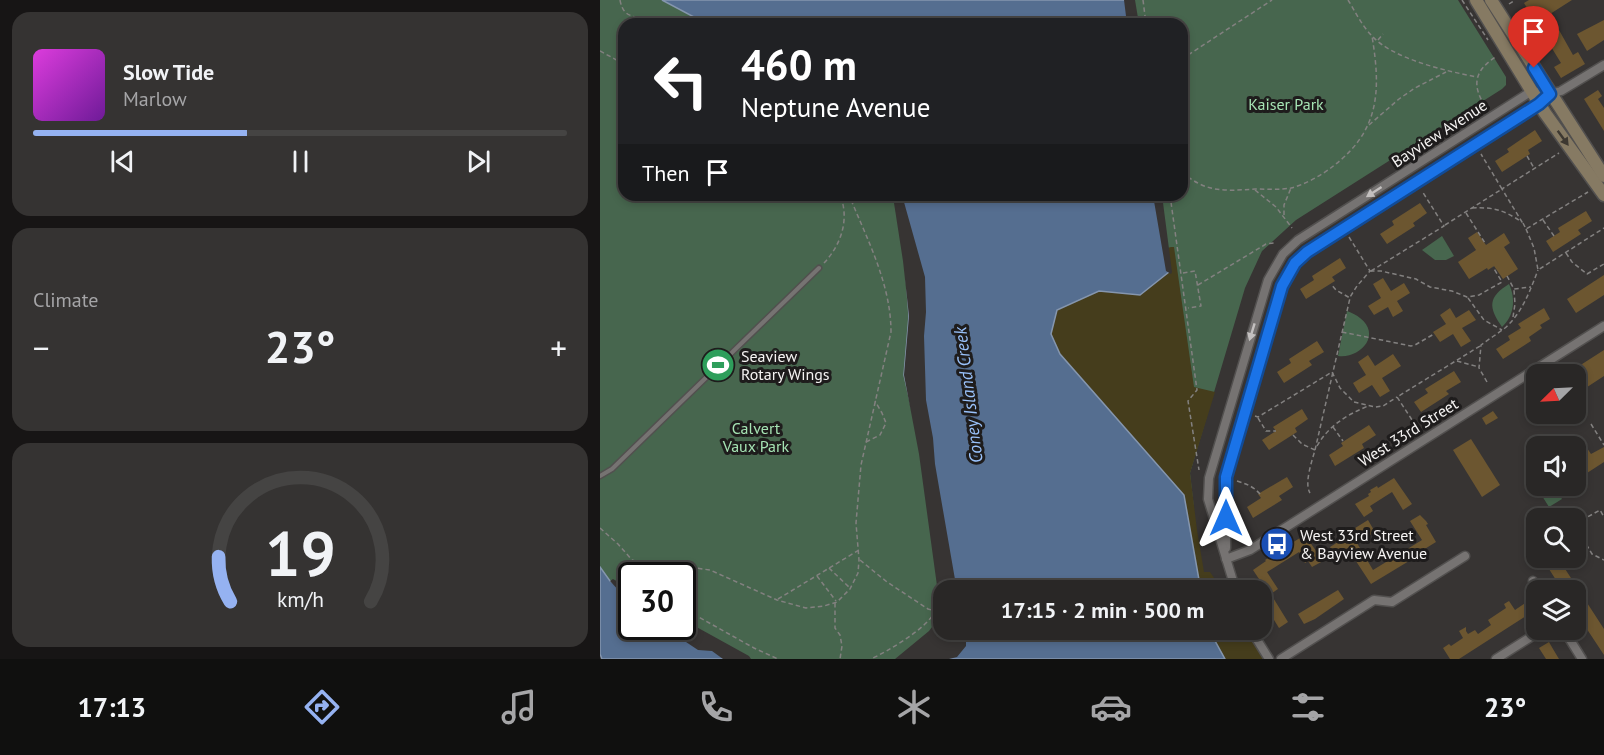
<!DOCTYPE html>
<meta charset="utf-8">
<style>
:root{--surface:#292726;--page:#353332;--text:#f1f3f6;--muted:#a5a5a7;--line:#454443;--accent:#95b2f1}
body{margin:0;font-family:"PT Sans",sans-serif;background:var(--page);color:var(--text);height:100vh;display:flex;flex-direction:column;font-size:22px;white-space:nowrap}
*{box-sizing:border-box;margin:0}
p{font-size:20px;color:var(--muted)}
.icon{flex:none;width:33px;height:33px;fill:none;stroke:currentColor;stroke-width:2;stroke-linecap:round;stroke-linejoin:round}
.map{position:relative;flex:1;overflow:hidden}
.panel{display:flex;flex-direction:column;gap:12px;padding:12px;background:#171515;width:600px}
.panel>*{flex:none}
.hud{position:absolute;left:18px;top:18px;width:570px;height:183px;border-radius:18px;box-shadow:0 3px 9px #0003,0 0 0 2px var(--line);background:#202124;color:#fff;overflow:hidden}
.needle{width:39px;rotate:246deg}
.buttons{position:absolute;left:926px;top:364px;display:grid;gap:12px}
.buttons a{display:grid;place-items:center;width:60px;height:60px;border-radius:12px;background:var(--surface);box-shadow:0 3px 9px #0003,0 0 0 2px var(--line);font-size:30px}
.speed{position:absolute;left:18px;top:562px;display:flex;gap:12px;font-size:30px;font-weight:700;text-align:center}
.speed>*{display:grid;place-content:center;width:78px;height:78px;border-radius:50%;background:var(--surface);box-shadow:0 3px 9px #0003,0 0 0 2px var(--line);line-height:1}
.speed .limit{border:3px solid #111;border-radius:9px;background:#fff;color:#111}
.pin{position:absolute;display:grid;place-items:center;width:51px;height:51px;color:#fff;margin:-62px -26px;border-radius:50% 50% 50% 0;rotate:-45deg;box-shadow:0 0 6px #0007}
.pin .icon{rotate:45deg}
.me{position:absolute;width:66px;margin:-33px;rotate:0deg;stroke-linejoin:round;filter:drop-shadow(0 0 4px #0008)}
.turn{display:flex;align-items:center;gap:21px;height:126px;padding:0 24px;font-size:27px}
.turn .icon{width:78px;height:78px;stroke-width:2.5}
.turn b{display:block;font-size:42px;line-height:51px}
.then{display:flex;align-items:center;height:57px;padding:0 24px;background:#0003;gap:12px;font-size:22px}
.big{font-size:45px;font-weight:600;line-height:1.1}
.panel .widget{flex:1;display:flex;flex-direction:column;justify-content:center;gap:9px;min-width:0;padding:0 21px;border-radius:18px;background:var(--page)}
.panel .dial{align-items:center;gap:0}
.dial svg{height:156px;overflow:visible;fill:none;stroke:var(--line);stroke-width:7;stroke-linecap:round;text-anchor:middle}
.dial text{fill:var(--text);stroke:none}
.song{display:flex;align-items:center;gap:18px}
.cover{width:72px;height:72px;border-radius:9px;background:linear-gradient(135deg,hsl(300 70% 55%),hsl(280 70% 35%))}
.played{height:6px;border-radius:3px;background:linear-gradient(90deg,var(--accent) 40%,var(--line) 40%)}
.keys{display:flex;justify-content:space-around;direction:ltr}
.heat{display:flex;justify-content:space-between;align-items:center;font-size:33px;direction:ltr}
.trip{position:absolute;left:333px;top:580px;width:339px;height:60px;border-radius:18px;background:var(--surface);box-shadow:0 3px 9px #0003,0 0 0 2px var(--line);font-weight:600;line-height:60px;text-align:center}
.menu{display:flex;height:96px;justify-content:space-around;align-items:center;background:#10100f;color:var(--muted)}
.menu .icon{width:42px;height:42px}
.menu .active{color:var(--accent)}
.menu b{font-size:27px;color:var(--text)}
main{display:flex;flex:1;min-height:0}
.map>svg:first-child{display:block}
.green{fill:#47664e}
.sand{fill:#453d1c}
.water{fill:#556e90;stroke:#8596ae;stroke-width:1.5}
.pier{fill:#373433}
.building{fill:#6c5630}
.lines{fill:none;stroke-linecap:round;stroke-linejoin:round}
.service-casing{stroke:#52504f;stroke-width:7}
.minor-casing{stroke:#52504f;stroke-width:11}
.secondary-casing{stroke:#52504f;stroke-width:15}
.path{stroke:#838180;stroke-width:1.5;stroke-dasharray:4.5 3;stroke-linecap:butt}
.service{stroke:#767372;stroke-width:4}
.minor{stroke:#767372;stroke-width:8}
.secondary{stroke:#867a63;stroke-width:12}
.oneway{fill:#3d3831}
.oneway2{fill:#c3c0bf}
.route-casing{stroke:#114b97;stroke-width:15}
.route{stroke:#1a73e8;stroke-width:10}
.labels{text-anchor:middle;dominant-baseline:central;stroke-width:6;stroke-linejoin:round;paint-order:stroke}
.park-label{font-size:16px;fill:#a5e3b3;stroke:#1e1c1c}
.street-label{font-size:16px;fill:#f6f4f3;stroke:#1e1c1c}
.poi-label{font-size:16px;fill:#f6f4f3;stroke:#1e1c1c;text-anchor:start}
.water-label{font-size:18px;font-style:italic;fill:#9ac2fb;stroke:#1e1c1c}
</style>
<main>
<section class="panel">
<div class="widget">
<div class="song"><i class="cover"></i><div><b>Slow Tide</b><p>Marlow</p></div></div>
<div class="played"></div>
<div class="keys"><svg class="icon" aria-label="previous" viewBox="0 0 24 24"><path d="M18 5L8 12l10 7zM5 5v14"/></svg><svg class="icon" aria-label="pause" viewBox="0 0 24 24"><path d="M8 5v14M16 5v14"/></svg><svg class="icon" aria-label="next" viewBox="0 0 24 24"><path d="M6 5l10 7-10 7zM19 5v14"/></svg></div>
</div>
<div class="widget"><p>Climate</p>
<div class="heat"><a>−</a><b class="big">23°</b><a>+</a></div>
</div>
<div class="widget dial"><svg viewBox="0 0 100 80">
<path d="M14 69A42 42 0 1 1 86 69"/>
<path d="M14 69A42 42 0 0 1 8 46" stroke="#95b2f1"/>
<text x="50" y="56" font-size="32" font-weight="700">19</text>
<text x="50" y="72" font-size="11">km/h</text>
</svg></div>
</section>
<div class="map">
<svg width="1004" height="659" viewBox="0 0 1004 659">
<rect width="100%" height="100%" fill="#373433"/>
<g class="green">
<path d="M0 0H104L140 24H24V195H296L305 261 309 316 304 375 322 453 344 614 331 633 298 659H148L83 622 82 576H32L31 593 0 592Z"/>
<path d="M532 0H858L906 77V85L902 89 696 220 662 251 645 288 590 473 594 508 456 311 558 195H582V24H536Z"/>
<path d="M842 236 854 256 846 260H835L822 250Z"/>
<path d="M909 284C916 299 914 316 902 327 888 307 888 297 909 284Z"/>
<path d="M747 311C752 313 757 315 760 318 782 335 760 359 738 356Z"/>
<path d="M936 466V486H954L962 499 949 507 927 472Z"/>
</g>
<g class="sand">
<path d="M571 247H574L594 387 615 392 590 473 597 530 604 572H610L623 591H506L399 254 564 249Z"/>
<path d="M526 630H646L663 659H541Z"/>
</g>
<g class="water">
<path d="M62 0H532L536 24H107Z"/>
<path d="M296 195H558L569 272 540 295 499 291 457 310 451 334 460 354 584 495 601 591H344L322 453 304 375 309 316 305 261Z"/>
<path d="M0 567 10 581 31 593 32 627H82L148 659H2L0 654Z"/>
<path d="M344 630H609L625 659H298Z"/>
</g>
<g class="pier">
<path d="M524 0H535L539 24H527Z"/>
<path d="M297 195H302L325 277 326 312 324 336 326 400 333 438 335 464 357 591H344V630H364L366 636V646L357 657 349 659H295L329 631 341 615 319 454 304 375 309 316 303 261 294 203Z"/>
<path d="M548 195H562L572 272 571 274 566 271 554 201H549Z"/>
<path d="M13 579 32 590 31 604 10 581Z"/>
<path d="M82 619 149 656 151 659H123L112 651 98 650 86 642 71 627H82Z"/>
</g>
<g class="building">
<path d="M929 0H972L950 14 973 55 978 52 985 64 961 78 954 67 961 63 924 3Z"/>
<path d="M1004 20V40L987 51 977 34Z"/>
<path d="M998 90 1002 96 998 99 1004 108V131L984 99Z"/>
<path d="M935 130 942 141 928 150 930 154 902 172 895 161 909 152 907 149Z"/>
<path d="M820 203 827 213 813 223 815 226 787 244 780 234 794 225 792 221Z"/>
<path d="M986 211 992 221 978 230 981 234 953 252 946 241 960 232 958 228Z"/>
<path d="M877 232 886 245 904 233 910 243 904 247 918 269 903 279 894 266 888 270 887 268 869 279 858 262 876 250 868 238Z"/>
<path d="M740 258 746 268 732 277 735 281 706 299 700 289 714 280 712 276Z"/>
<path d="M1004 275V295L976 313 967 299Z"/>
<path d="M783 278 791 291 804 283 810 293 797 301 803 311 793 317 788 307 774 315 768 306 781 298 773 284Z"/>
<path d="M850 308 856 318 869 310 876 320 862 328 871 341 861 347 853 334 840 342 833 332 846 324 840 315Z"/>
<path d="M944 308 950 319 940 325 942 328 929 337 931 341 903 359 896 349 910 340 908 336 921 328 918 324Z"/>
<path d="M717 341 724 352 709 361 712 365 684 383 677 372 691 363 689 359Z"/>
<path d="M1004 350V376L975 395V375H965Z"/>
<path d="M793 354 801 366 782 378 790 391 780 397 772 385 759 393 753 383 766 375 758 362 768 355 775 366Z"/>
<path d="M854 371 861 382 846 391 849 394 821 412 814 402 828 393 825 389Z"/>
<path d="M702 409 708 419 695 428 697 432 669 450 662 440 676 431 673 427Z"/>
<path d="M893 411 898 418 886 425 882 418Z"/>
<path d="M769 425 776 435 762 444 764 448 735 466 729 455 743 446 741 443Z"/>
<path d="M871 439 900 485 882 497 853 450Z"/>
<path d="M1004 447V462L987 473 988 475 984 478 987 483 986 489 970 497 963 486H975V465L986 458 982 452 987 448 991 454Z"/>
<path d="M687 477 693 487 679 496 682 500 653 518 647 507 661 498 658 494Z"/>
<path d="M794 478 812 504 803 510 792 492 770 506 773 511 764 517 755 504 769 496 768 494 771 492 770 490 777 486 778 488Z"/>
<path d="M820 515 826 521 828 524 826 525 836 542 823 550 824 551 821 554 822 555 815 559 814 558 771 584 748 549 735 556 730 547 746 537 744 535 768 520 775 532 757 543 773 570 822 540 810 521Z"/>
<path d="M705 535 723 561 712 567 708 561 705 563 699 552 667 572 678 589 668 596 661 587 663 585 653 570 666 561 665 560 668 558 667 556 674 551 675 553Z"/>
<path d="M939 558H958L1004 629V655L975 611V591H963L949 569 947 570Z"/>
<path d="M738 590 744 599 715 619 704 624 698 614Z"/>
<path d="M672 596 688 622 679 628 669 612 667 613 663 607 665 606 663 602Z"/>
<path d="M909 601 915 610 928 601 934 611 859 659H850L843 648 849 644 851 646 863 638 859 631 866 627V631L868 634 875 630 878 634 891 625 888 620 906 608 904 604Z"/>
<path d="M949 642 953 649 959 659H946L939 648Z"/>
</g>
<g class="lines">
<defs>
<path id="service" d="M0 476 12 469 219 268"/>
<g id="minor">
<path d="M626 548V477L682 286 695 263 707 252 939 104 943 101"/>
<path d="M626 559 650 550 1004 326"/>
<path d="M933 581 939 591"/>
<path d="M636 591 608 499 609 478 668 280 683 254 698 240 932 91 950 94 961 91 1004 65"/>
<path d="M651 630 669 659"/>
<path d="M964 630 982 659"/>
<path d="M681 659 774 600 792 602 865 556"/>
<path d="M896 659 942 630"/>
</g>
<g id="secondary">
<path d="M876 0 945 113 1004 195"/>
<path d="M891 0 1004 176"/>
</g>
</defs>
<use href="#service" class="service-casing"/>
<use href="#minor" class="minor-casing"/>
<use href="#secondary" class="secondary-casing"/>
<g class="path">
<path d="M20 0C24 22 38 13 53 24"/>
<path d="M543 0 546 24"/>
<path d="M748 0C755 11 762 26 772 36 793 59 846 71 877 77"/>
<path d="M862 0 888 40"/>
<path d="M909 4 915 0"/>
<path d="M778 40 783 34"/>
<path d="M0 51 24 64"/>
<path d="M582 59 672 0"/>
<path d="M885 106C871 84 875 70 897 56"/>
<path d="M769 125 799 99 815 88 846 72"/>
<path d="M927 156 934 168"/>
<path d="M582 172C606 193 625 191 655 189 667 189 680 190 691 188 704 185 722 175 732 167 780 131 781 91 772 36"/>
<path d="M655 190 676 207 692 228"/>
<path d="M570 195 597 390 588 401 599 470"/>
<path d="M872 208C895 207 903 210 922 222L902 189 959 153"/>
<path d="M866 213 885 243"/>
<path d="M684 215V205L691 188"/>
<path d="M943 220 954 236"/>
<path d="M923 223 926 229 988 192"/>
<path d="M845 225 902 189 881 154"/>
<path d="M926 229 934 248 938 270 1004 228"/>
<path d="M749 237 770 271 757 286 750 297"/>
<path d="M966 253 972 262 987 274 1004 264"/>
<path d="M224 263C241 245 250 219 240 195"/>
<path d="M770 271H781L816 279 830 287 852 291 867 297 879 295 902 282 893 267"/>
<path d="M771 271 844 226 822 191"/>
<path d="M583 273 595 271 601 306 588 308"/>
<path d="M907 276 914 289 931 287"/>
<path d="M598 285 666 244 674 243"/>
<path d="M868 298 884 320 902 330"/>
<path d="M913 317 915 304 914 290"/>
<path d="M742 332 811 346 815 345 834 334"/>
<path d="M857 361 879 367"/>
<path d="M887 382 879 368 881 345C889 339 897 334 905 328 922 313 930 291 938 270"/>
<path d="M655 416 658 417 732 372 740 388 754 402 775 407 783 406 797 397"/>
<path d="M658 418 666 431H676"/>
<path d="M991 424 1004 445"/>
<path d="M816 426 797 397 880 346"/>
<path d="M733 427 743 441"/>
<path d="M693 435 702 444 715 450C712 461 704 483 710 493"/>
<path d="M266 442 280 435 286 423 282 413 275 401"/>
<path d="M717 446C729 425 747 415 768 406"/>
<path d="M715 450 750 298 736 290 731 284"/>
<path d="M637 481C646 484 653 486 660 494"/>
<path d="M975 524 1000 510 1004 517"/>
<path d="M975 525 992 554 1004 560"/>
<path d="M0 528 18 544 32 560 61 568 88 567 110 570 177 600 206 608 224 606 237 602 250 589 258 573 259 560 256 523 261 465 291 332C291 284 267 239 249 195"/>
<path d="M260 560 287 582 328 609 335 611C328 628 288 651 271 659"/>
<path d="M54 566 59 576"/>
<path d="M229 568 250 588"/>
<path d="M217 576 236 601"/>
<path d="M178 599 259 550"/>
<path d="M235 603V628L240 635 242 646 240 659"/>
<path d="M82 604 95 615 154 648 178 659"/>
</g>
<use href="#service" class="service"/>
<use href="#minor" class="minor"/>
<use href="#secondary" class="secondary"/>
</g>
<defs><path id="oneway-solid" d="M-6-.8H1V-3.2L6.5 0L1 3.2V.8H-6Z" transform="scale(1.5)"/></defs>
<use class="oneway" href="#oneway-solid" transform="translate(963 138) rotate(54)"/>
<g class="oneway2">
<use href="#oneway-solid" transform="translate(774 192) rotate(147)"/>
<use href="#oneway-solid" transform="translate(652 332) rotate(107)"/>
</g>
<g class="lines">
<defs>
<path id="route" d="M626 518V477L682 286 695 263 707 252 939 104 950 94 934 68"/>
</defs>
<use href="#route" class="route-casing"/>
<use href="#route" class="route"/>
</g>
<defs>
<symbol id="stadium-disc" viewBox="-11 -11 22 22"><circle r="9.5" fill="#2e9e5b" stroke="#1e1c1c"/><path d="M0-5a6.5 5 0 1 0 0 10a6.5 5 0 1 0 0-10ZM-3.5-1.8h7v3.6h-7Z" fill="#fff"/></symbol>
<symbol id="bus-disc" viewBox="-11 -11 22 22"><circle r="9.5" fill="#1a4fb4" stroke="#1e1c1c"/><path d="M-5-6H5V4H4V6H2V4H-2V6H-4V4H-5ZM-3.5-4V0h7V-4ZM-3.5 1.2v1.5H-2V1.2ZM2 1.2v1.5H3.5V1.2Z" fill="#fff"/></symbol>
</defs>
<g fill-rule="evenodd">
<use href="#stadium-disc" x="99" y="346" width="38" height="38"/>
<use href="#bus-disc" x="658" y="525" width="38" height="38"/>
</g>
<g class="labels">
<g class="park-label">
<text x="686" y="104">Kaiser Park</text>
<text x="156" y="428">Calvert<tspan x="156" dy="18">Vaux Park</tspan></text>
</g>
<g class="street-label">
<text transform="translate(839 133) rotate(-33)">Bayview Avenue</text>
<text transform="translate(808 432) rotate(-32)">West 33rd Street</text>
</g>
<g class="poi-label">
<text x="141" y="356">Seaview<tspan x="141" dy="18">Rotary Wings</tspan></text>
<text x="700" y="535">West 33rd Street<tspan x="700" dy="18">&amp; Bayview Avenue</tspan></text>
</g>
<g class="water-label">
<text transform="translate(368 395) rotate(-97)">Coney Island Creek</text>
</g>
</g>
</svg>
<div class="buttons">
<a><svg class="needle" viewBox="-14 -14 28 28"><path d="M0-13l5 13h-10z" fill="#e53935"/><path d="M0 13l5-13h-10z" fill="#a5a5a7"/></svg></a>
<a><svg class="icon" aria-label="sound" viewBox="0 0 24 24"><path d="M4 9h4l5-4v14l-5-4H4zM17 9q2 3 0 6"/></svg></a>
<a><svg class="icon" aria-label="search" viewBox="0 0 24 24"><circle cx="10" cy="10" r="6"/><path d="M15 15l6 6"/></svg></a>
<a><svg class="icon" aria-label="layers" viewBox="0 0 24 24"><path d="M12 4l9 5-9 5-9-5zM3 14l9 5 9-5"/></svg></a>
</div>
<div class="speed"><div class="limit">30</div></div>
<div class="pin" style="left:934px;top:68px;background:#d93025"><svg class="icon" aria-label="arrive" viewBox="0 0 24 24"><path d="M6 21V4h12l-3 4 3 4H6"/></svg></div>
<svg class="me" style="left:626px;top:518px" viewBox="-20 -20 40 40"><path d="M0-17L14 15 0 8-14 15z" fill="#1a73e8" stroke="#fff" stroke-width="4"/></svg>
<div class="trip">17:15 · 2 min · 500 m</div>
<div class="hud">
<div class="turn"><svg class="icon" aria-label="left" viewBox="0 0 24 24"><path d="M17 20v-9H6M10 6l-5 5 5 5"/></svg><div><b>460 m</b>Neptune Avenue</div></div>
<div class="then">Then<svg class="icon" aria-label="arrive" viewBox="0 0 24 24"><path d="M6 21V4h12l-3 4 3 4H6"/></svg></div>
</div>
</div>
</main>
<nav class="menu">
<b>17:13</b>
<svg class="icon active" aria-label="directions" viewBox="0 0 24 24"><path d="M12 3l9 9-9 9-9-9zM9 14v-3h6M13 9l2 2-2 2"/></svg>
<svg class="icon" aria-label="music" viewBox="0 0 24 24"><path d="M9 18V5l10-2v13"/><circle cx="6" cy="18" r="3"/><circle cx="16" cy="16" r="3"/></svg>
<svg class="icon" aria-label="phone" viewBox="0 0 24 24"><path d="M5 4h4l2 5-3 2q2 4 5 5l2-3 5 2v4C11 20 4 13 5 4z"/></svg>
<svg class="icon" aria-label="climate" viewBox="0 0 24 24"><path d="M12 3v18M4 7l16 10M4 17L20 7"/></svg>
<svg class="icon" aria-label="car" viewBox="0 0 24 24"><path d="M5 17H2v-5l4-1 3-4h7l3 4 3 1v5h-3M9 17h6M6 11h13"/><circle cx="7" cy="17" r="2"/><circle cx="17" cy="17" r="2"/></svg>
<svg class="icon" aria-label="filters" viewBox="0 0 24 24"><path d="M4 7h16M4 17h16"/><circle cx="9" cy="7" r="2"/><circle cx="15" cy="17" r="2"/></svg>
<b>23°</b>
</nav>
